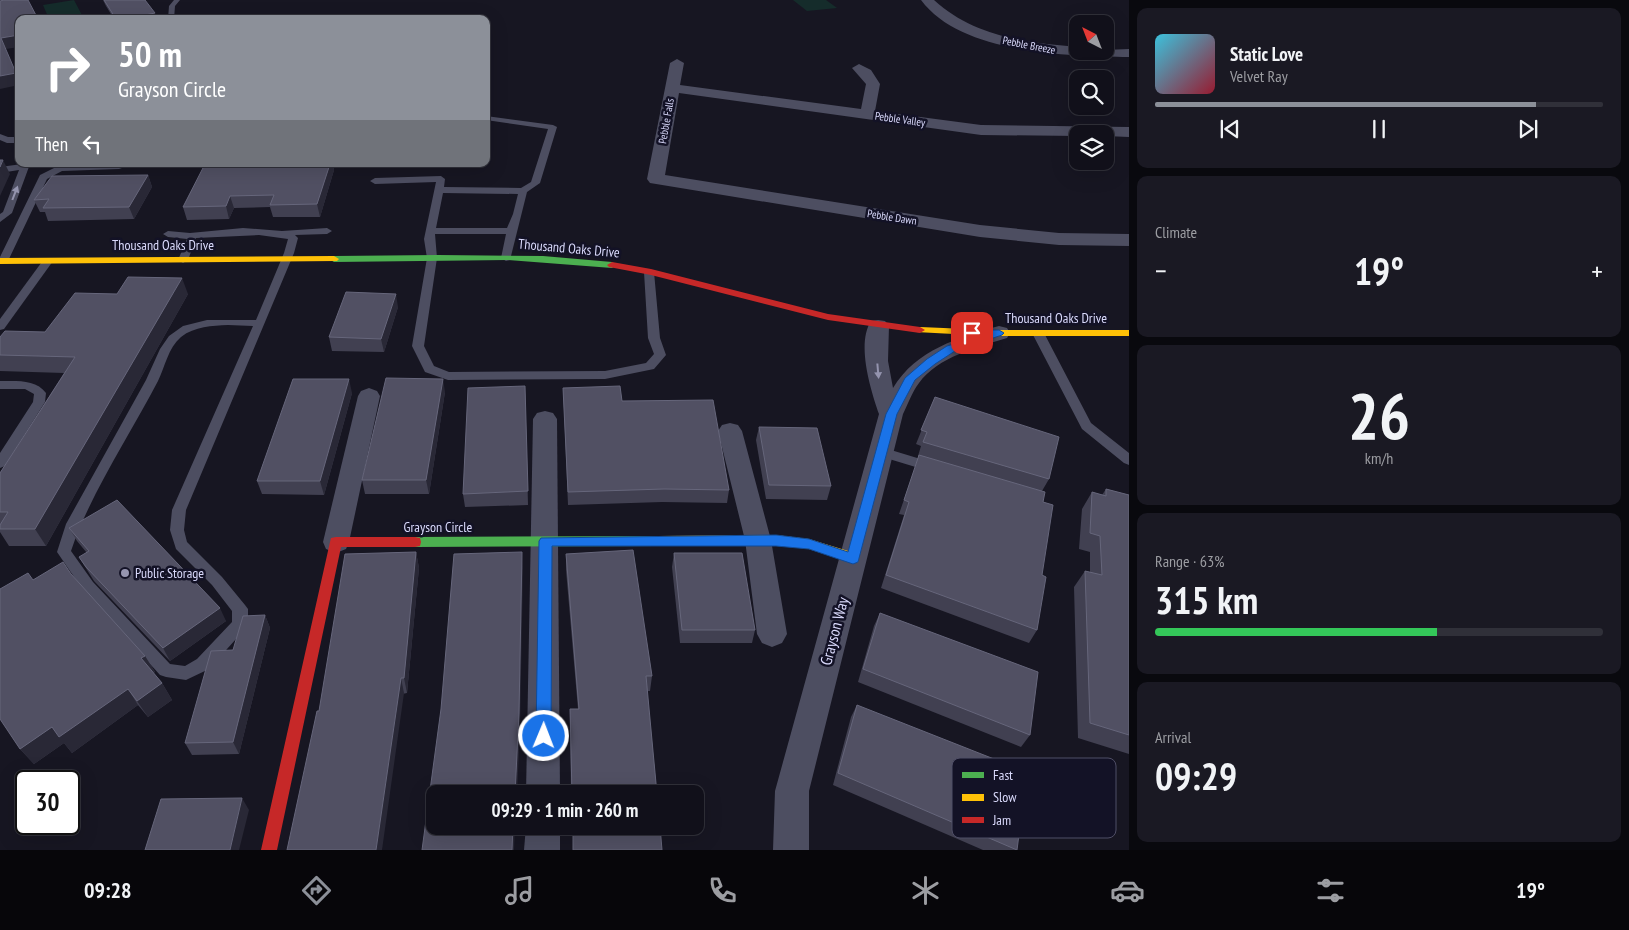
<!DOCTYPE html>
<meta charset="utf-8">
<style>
:root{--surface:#11101a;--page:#1a1923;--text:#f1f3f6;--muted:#9c9da2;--line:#303039;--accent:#8c9099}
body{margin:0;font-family:"PT Sans Narrow",sans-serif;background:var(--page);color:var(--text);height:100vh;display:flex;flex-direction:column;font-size:19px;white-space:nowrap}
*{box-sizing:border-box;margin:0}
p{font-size:16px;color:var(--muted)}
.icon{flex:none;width:28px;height:28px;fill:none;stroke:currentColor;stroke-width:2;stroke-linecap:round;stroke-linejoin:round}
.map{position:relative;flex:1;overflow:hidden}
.drawer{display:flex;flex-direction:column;gap:8px;padding:8px;background:#09090e;width:500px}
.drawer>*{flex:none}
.top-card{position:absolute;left:15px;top:15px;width:475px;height:152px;border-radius:10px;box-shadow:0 5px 20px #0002,0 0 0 1px var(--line);background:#8c9099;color:#fff;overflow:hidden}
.needle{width:32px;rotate:318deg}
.controls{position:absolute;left:1069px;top:15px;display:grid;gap:10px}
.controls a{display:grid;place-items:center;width:45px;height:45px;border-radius:10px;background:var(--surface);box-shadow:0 5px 20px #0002,0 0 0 1px var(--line);font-size:25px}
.speed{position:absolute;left:15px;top:770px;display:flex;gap:10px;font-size:25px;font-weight:700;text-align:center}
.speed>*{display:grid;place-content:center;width:65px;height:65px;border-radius:50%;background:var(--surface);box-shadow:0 5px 20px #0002,0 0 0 1px var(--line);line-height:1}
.speed .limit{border:2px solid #111;border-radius:8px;background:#fff;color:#111}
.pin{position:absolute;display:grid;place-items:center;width:42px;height:42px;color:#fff;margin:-21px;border-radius:10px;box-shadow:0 2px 8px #0006}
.me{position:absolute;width:55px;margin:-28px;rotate:1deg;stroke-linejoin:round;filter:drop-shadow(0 0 4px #0008)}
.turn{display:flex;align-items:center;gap:18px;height:105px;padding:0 20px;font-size:22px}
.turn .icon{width:65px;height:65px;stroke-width:2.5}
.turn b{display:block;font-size:35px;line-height:42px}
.then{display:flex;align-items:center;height:48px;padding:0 20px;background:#0003;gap:10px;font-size:19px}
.big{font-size:38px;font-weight:700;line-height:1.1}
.drawer .widget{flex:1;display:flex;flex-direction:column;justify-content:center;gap:8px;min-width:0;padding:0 18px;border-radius:10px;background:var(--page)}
.drawer .dial{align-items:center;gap:0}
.dial b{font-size:65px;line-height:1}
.song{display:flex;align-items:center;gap:15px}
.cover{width:60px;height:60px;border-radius:8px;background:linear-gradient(135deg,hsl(190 70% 55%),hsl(350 70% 35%))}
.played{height:5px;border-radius:2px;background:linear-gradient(90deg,var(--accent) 85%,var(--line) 85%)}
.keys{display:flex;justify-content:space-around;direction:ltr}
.heat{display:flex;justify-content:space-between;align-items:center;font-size:28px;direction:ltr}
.charge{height:8px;border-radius:4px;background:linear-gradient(90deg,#34c759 63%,var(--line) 0)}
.trip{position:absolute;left:426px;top:785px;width:278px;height:50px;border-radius:10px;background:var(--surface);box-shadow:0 5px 20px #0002,0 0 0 1px var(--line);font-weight:700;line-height:50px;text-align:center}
.tab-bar{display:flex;height:80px;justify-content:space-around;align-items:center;background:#07060a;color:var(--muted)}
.tab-bar .icon{width:35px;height:35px}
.tab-bar .current{color:var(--accent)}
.tab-bar b{font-size:22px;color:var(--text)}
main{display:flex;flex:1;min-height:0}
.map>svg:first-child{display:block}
.green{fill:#152c2b}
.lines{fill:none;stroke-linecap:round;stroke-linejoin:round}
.lane{fill:#4d4e61;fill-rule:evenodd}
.street{fill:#4d4e61;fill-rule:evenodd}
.fast{fill:#4caf50;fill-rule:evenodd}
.slow{fill:#ffc107;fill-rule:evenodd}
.jam{fill:#c62828;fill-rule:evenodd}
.wall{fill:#414051}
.shaded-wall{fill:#292836}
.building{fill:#515063;stroke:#66667b}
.oneway{fill:#9494ae}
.route{fill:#1a73e8;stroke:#114b97}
.poi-dot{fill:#9695b0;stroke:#131226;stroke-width:2}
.labels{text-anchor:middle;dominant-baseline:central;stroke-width:5;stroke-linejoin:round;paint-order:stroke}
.far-street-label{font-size:11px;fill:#dadafc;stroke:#131226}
.street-label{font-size:14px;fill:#dadafc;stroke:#131226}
.poi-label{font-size:14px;fill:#dadafc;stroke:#131226;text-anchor:start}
.near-street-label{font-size:16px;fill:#dadafc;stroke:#131226}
.key{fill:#131226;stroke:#4f4e66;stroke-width:1}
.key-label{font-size:14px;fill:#dadafc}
</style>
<main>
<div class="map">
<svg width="1129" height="850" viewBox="0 0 1129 850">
<rect width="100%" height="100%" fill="#171622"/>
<g class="green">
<path d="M74 0 84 19H49L43 5Z"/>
<path d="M793 0H826L837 8 807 11Z"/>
</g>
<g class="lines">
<g class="lane">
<path d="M174 0H180L175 6 174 19H168L169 6Z"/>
<path d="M486 116 553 125 557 127 540 183 527 192 510 260 506 261 501 258 506 234H435L437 258 424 346 434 366 449 372 605 371 646 363 654 354 648 338 644 272 649 269 654 272 660 338 666 355 654 369 605 379 448 380 425 372 412 346 427 258 424 239 436 182 375 184 370 181 375 178 441 176 445 179 444 187 521 188 531 182 548 129 486 120ZM443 193 518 194 513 214 507 228H436Z"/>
<path d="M0 134 8 137H19V143H7L0 140Z"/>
<path d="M22 164H30L12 213 0 222V214L3 212 19 170 0 173V167Z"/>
<path d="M122 164V168L119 169 62 171 47 179 8 261 7 263H0V257L40 175 60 165Z"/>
<path d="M243 228 282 231 327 228 332 231 327 234 295 235 298 238 294 253 186 510 184 530 187 542 222 577 245 605 248 609V624L245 629 209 669 186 680 166 677 160 675 83 590 57 552 66 524 146 380 160 349 169 336 183 326 207 320H256L284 253 288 239 259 235 196 238 188 260 183 263 178 260 187 239 168 237 163 234 168 231 190 233ZM228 325 253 326 172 510 170 530 176 549 212 585 232 611V622L197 659 185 666 170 664 93 582 71 551C90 494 130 435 158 381 165 367 168 348 181 337 195 326 212 326 228 325Z"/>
<path d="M48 258 53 261 4 329 0 330V319L44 259Z"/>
<path d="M1038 330 1044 333 1091 423 1129 453V465L1124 463 1082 429 1032 333Z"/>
<path d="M0 381C16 381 36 379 46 393L45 402 5 466 0 468V453L33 402 34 394 25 389H0Z"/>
<path d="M881 447 937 464 939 467 937 470 932 472 876 455 875 452 876 449Z"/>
</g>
<g class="street">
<path d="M921 0H934C973 36 1026 43 1078 47V51L1129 49V57C1067 56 961 54 921 0Z"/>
<path d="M677 59 684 63 680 85 861 109 866 84 852 68 859 64 871 70 880 84 875 111 981 125 1129 127V137L1105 136V134H1078V136L981 135 679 93 665 175 980 225 1059 233 1129 234V246L1059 245 980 237 650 183 647 179 670 63Z"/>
<path d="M878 320 885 321 889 326 888 361 893 388C916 350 959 337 999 326L1007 328 1010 333 1007 338C977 347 938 357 919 383 912 392 908 404 903 414L809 791V850H773L775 791 879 414C871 391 856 344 871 321Z"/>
<path d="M369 388 377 391 380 396 349 542 346 549 336 553 326 549 323 542 358 396 361 391Z"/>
<path d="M545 411 553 413 557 419 560 794H526L533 419 537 413Z"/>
<path d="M730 423 738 425 742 431 771 540 787 634 782 643 772 647 762 643 757 634 745 540 718 431 722 425Z"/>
<path d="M526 826H560V850H524Z"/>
</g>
<g class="fast">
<path d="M438 255 543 256 612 262 617 265 612 268 508 260 334 262 329 259 334 256Z"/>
<path d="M659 536 664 537 665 541 664 545 659 546 415 547 410 546 409 542 410 538 415 537Z"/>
</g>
<g class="slow">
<path d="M334 256 339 259 337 261 0 264V258Z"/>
<path d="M920 327 991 330H1129V336H991L916 332 915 330 916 328Z"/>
<path d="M776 535 809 539 858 554 859 558 858 562 853 563 809 549 776 545 659 546 654 545 653 541 654 537 659 536Z"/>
</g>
<g class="jam">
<path d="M612 262 651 269 828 314 920 327 925 330 920 333 828 320 651 275 609 267 607 265Z"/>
<path d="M336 537H415L420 538 421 542 420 546 415 547H341L277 850H261L330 542 331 538Z"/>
</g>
</g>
<g class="wall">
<path d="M103 0 155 13 157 19H114L106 6Z"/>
<path d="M245 164 246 166H288V164H333L334 170 320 217H273L270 207 234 208 229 219 187 220 183 207Z"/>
<path d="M148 175 152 187 134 219 48 221 45 212H40L34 200Z"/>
<path d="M117 294H188L46 546H9L0 532V473L64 373 0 371V337L45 332Z"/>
<path d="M398 307 384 352 332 351 329 337Z"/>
<path d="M525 386 528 505 465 507 463 494Z"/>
<path d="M563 388 622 401 729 490 727 503 662 502 568 505Z"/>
<path d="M445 392 429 494H365L362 480Z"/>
<path d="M352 393 324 495 262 494 257 481Z"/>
<path d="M935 397 1049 479 1042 491 1043 502 1042 575 1037 630 1029 643 881 588 904 515 899 514 919 456H918L921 446 916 444Z"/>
<path d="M759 427 831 486 827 500 766 499 756 440Z"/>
<path d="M1106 489 1129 495V754L1078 738 1074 587 1085 571 1090 572V552L1079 549 1082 509 1092 492 1102 495Z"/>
<path d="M69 528 226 621 170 661 94 581 79 557 87 553 77 541Z"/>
<path d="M416 552 419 568 407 693 319 711Z"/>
<path d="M674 553 755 630 752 643H680L672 567Z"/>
<path d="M566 554 652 676 650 691H647L657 794H571L570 709H578L566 570Z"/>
<path d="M71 574 145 656 155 672 153 673 162 683 172 700 148 717 138 705 72 753 64 743 34 764 20 749 33 580Z"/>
<path d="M880 613 1030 735 1021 747 858 682 874 626Z"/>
<path d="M265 615 270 628 239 754 192 755 185 743 233 650Z"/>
<path d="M857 705 1017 850H983L833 785 851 717Z"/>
</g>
<g class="shaded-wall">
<path d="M155 13 157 19H125Z"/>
<path d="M19 35V47L6 49 1 38Z"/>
<path d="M16 73 19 79V85L0 89V76Z"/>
<path d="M3 160 10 174 0 196V167Z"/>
<path d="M330 164H333L334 170 320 217 317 204Z"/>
<path d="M148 175 152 187 134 219 129 207Z"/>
<path d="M230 196 234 208 229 219 226 206Z"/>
<path d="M182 278 188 294 46 546 35 529Z"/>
<path d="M396 294 398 307 384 352 381 339Z"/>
<path d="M349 379 352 393 324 495 320 481Z"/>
<path d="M443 379 445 392 429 494 426 480Z"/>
<path d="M416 552 419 568 407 693 404 678Z"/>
<path d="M522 552 523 568 520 728 517 794H515Z"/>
<path d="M220 608 226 621 170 661 163 648Z"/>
<path d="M265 615 270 628 239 754 233 742Z"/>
<path d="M145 656 155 672 151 675 141 658Z"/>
<path d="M401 678 404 693 382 850H376Z"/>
<path d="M162 683 172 700 148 717 137 701Z"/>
<path d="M128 689 138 705 72 753 64 743 34 764 20 749 52 727Z"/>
<path d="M242 798 249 810 239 850H230Z"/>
<path d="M513 826H515L514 850H512Z"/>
</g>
<g class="building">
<path d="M4 0H28L38 19H19V35L1 38 16 73 0 76V1Z"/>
<path d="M104 0H145L155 13 125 19H116Z"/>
<path d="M0 160H3L0 167Z"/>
<path d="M205 164H245L243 166H288V164H330L317 204 270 205 274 195 230 196 226 206 183 207Z"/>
<path d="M148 175 129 207 43 208 49 199 34 200 52 176Z"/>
<path d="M128 277 182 278 35 529H0V525L8 512H0V473L75 357 0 355V337L5 331 45 332 75 293 117 294Z"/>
<path d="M346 292 396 294 381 339 329 337Z"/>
<path d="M386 378 443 379 426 480H362Z"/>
<path d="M293 379H349L320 481H257Z"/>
<path d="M525 386 528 491 463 494 468 388Z"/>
<path d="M620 386 622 401 713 400 729 490 664 489 568 492 563 388Z"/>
<path d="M935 397 1059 437 1049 479 923 442 927 432 921 430Z"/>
<path d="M759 427 817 428 831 486 769 485Z"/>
<path d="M919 455 1045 492 1043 502 1053 505 1042 575 1046 577 1037 630 886 575 909 502 904 500Z"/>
<path d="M1106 489 1129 495V735L1090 723 1085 571 1102 575 1100 536 1090 533 1092 492 1106 496Z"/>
<path d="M117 500 220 608 163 648 86 567 79 557 89 551 69 528Z"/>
<path d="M633 550 652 676H646L657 794H572L570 709H579L566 554Z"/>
<path d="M416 552 404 678H401L376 850H287L317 711H319L345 554Z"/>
<path d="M522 552 519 713 515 794H435V826H513L512 850H422L441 709 454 554Z"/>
<path d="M674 553H742L755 630H682Z"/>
<path d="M63 562 71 574 145 656 141 658 162 683 137 701 128 689 59 737 52 727 20 749 0 719V589L28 573 33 580Z"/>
<path d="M880 613 1038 672 1030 735 863 669Z"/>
<path d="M265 615 233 742 185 743 211 651 233 650 243 616Z"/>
<path d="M857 705 1027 772 1017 850 838 773Z"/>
<path d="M242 798 230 850H145L161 799Z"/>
<path d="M573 826H660L662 850H573Z"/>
</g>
<defs><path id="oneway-solid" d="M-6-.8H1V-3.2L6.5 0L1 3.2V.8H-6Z" transform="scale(1.25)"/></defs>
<g class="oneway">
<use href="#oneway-solid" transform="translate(15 193) rotate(-69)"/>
<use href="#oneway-solid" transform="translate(878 371) rotate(85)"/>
</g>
<path class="route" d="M972 330H999L1004 333 1002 335 955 351 935 364 915 380 897 414 858 562 853 564 809 549 776 546H552L551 736 549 741 544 743 538 741 536 736 539 541 541 538 776 535 809 539 848 552 886 414 905 378 927 359 947 346 978 337 968 336V331Z"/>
<circle class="poi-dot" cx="125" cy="573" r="5"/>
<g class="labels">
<g class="far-street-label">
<text transform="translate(1029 45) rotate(11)">Pebble Breeze</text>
<text transform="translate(900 119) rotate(8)">Pebble Valley</text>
<text transform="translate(666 121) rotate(-80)">Pebble Falls</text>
<text transform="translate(892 217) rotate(9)">Pebble Dawn</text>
</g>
<g class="street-label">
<text x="163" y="245">Thousand Oaks Drive</text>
<text transform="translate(569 248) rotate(5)">Thousand Oaks Drive</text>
<text x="1056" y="318">Thousand Oaks Drive</text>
<text x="438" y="527">Grayson Circle</text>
</g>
<g class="poi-label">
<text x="135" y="573">Public Storage</text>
</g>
<g class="near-street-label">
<text transform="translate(834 631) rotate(-75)">Grayson Way</text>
</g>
</g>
<rect x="952" y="758" width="164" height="80" rx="8" class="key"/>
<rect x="962" y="772" width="22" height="6" fill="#4caf50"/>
<rect x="962" y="794" width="22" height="7" fill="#ffc107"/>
<rect x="962" y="817" width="22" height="6" fill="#c62828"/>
<g class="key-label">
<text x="993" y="780">Fast</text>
<text x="993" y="802">Slow</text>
<text x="993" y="825">Jam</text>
</g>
</svg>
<div class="controls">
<a><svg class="needle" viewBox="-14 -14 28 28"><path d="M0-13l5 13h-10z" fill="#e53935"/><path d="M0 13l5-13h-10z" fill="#9c9da2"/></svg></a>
<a><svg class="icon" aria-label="search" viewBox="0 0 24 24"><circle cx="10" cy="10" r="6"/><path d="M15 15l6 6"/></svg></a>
<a><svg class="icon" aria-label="layers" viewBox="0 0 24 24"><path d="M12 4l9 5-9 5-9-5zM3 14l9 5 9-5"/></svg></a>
</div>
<div class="speed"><div class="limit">30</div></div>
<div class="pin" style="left:972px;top:333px;background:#d93025"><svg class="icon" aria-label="arrive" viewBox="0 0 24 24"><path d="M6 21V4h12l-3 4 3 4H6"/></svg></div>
<svg class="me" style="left:544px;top:736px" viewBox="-20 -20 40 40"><circle r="17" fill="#1a73e8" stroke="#fff" stroke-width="3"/><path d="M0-11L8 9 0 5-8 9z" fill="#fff"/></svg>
<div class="trip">09:29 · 1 min · 260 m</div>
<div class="top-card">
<div class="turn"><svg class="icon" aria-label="right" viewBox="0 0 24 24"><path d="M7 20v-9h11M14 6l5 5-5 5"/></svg><div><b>50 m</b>Grayson Circle</div></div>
<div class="then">Then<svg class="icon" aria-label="left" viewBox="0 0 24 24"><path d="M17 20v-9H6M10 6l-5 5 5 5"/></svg></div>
</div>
</div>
<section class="drawer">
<div class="widget">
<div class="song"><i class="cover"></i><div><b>Static Love</b><p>Velvet Ray</p></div></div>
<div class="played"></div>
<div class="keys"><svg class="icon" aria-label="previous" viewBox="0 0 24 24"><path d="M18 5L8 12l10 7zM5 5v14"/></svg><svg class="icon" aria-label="pause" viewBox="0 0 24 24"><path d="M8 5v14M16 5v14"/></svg><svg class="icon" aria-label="next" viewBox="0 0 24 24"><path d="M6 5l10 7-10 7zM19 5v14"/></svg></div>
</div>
<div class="widget"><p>Climate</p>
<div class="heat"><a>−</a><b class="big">19°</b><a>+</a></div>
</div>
<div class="widget dial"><b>26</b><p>km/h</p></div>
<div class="widget"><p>Range · 63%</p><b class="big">315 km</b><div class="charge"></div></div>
<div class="widget"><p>Arrival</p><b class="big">09:29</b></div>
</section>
</main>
<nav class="tab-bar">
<b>09:28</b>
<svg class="icon current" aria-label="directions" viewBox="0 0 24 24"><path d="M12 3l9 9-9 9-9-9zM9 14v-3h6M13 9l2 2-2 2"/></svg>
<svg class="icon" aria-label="music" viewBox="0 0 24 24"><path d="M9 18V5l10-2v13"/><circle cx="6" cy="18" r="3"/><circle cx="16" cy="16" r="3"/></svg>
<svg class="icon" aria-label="phone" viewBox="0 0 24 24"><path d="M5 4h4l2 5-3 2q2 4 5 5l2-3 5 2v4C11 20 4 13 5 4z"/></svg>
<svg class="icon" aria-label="climate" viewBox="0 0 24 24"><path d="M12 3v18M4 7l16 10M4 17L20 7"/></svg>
<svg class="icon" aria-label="car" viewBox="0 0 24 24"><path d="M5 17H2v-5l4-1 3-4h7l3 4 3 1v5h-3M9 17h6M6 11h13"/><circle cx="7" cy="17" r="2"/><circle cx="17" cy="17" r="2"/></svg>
<svg class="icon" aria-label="filters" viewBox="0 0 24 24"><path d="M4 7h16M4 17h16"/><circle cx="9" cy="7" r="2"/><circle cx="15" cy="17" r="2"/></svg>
<b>19°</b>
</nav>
